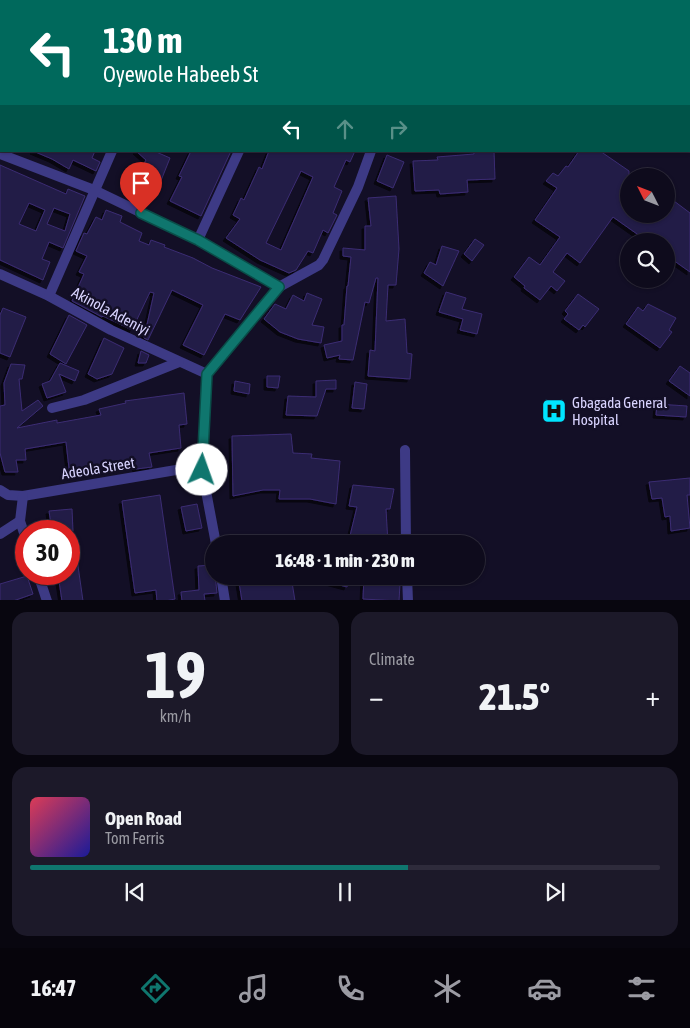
<!DOCTYPE html>
<meta charset="utf-8">
<style>
:root{--surface:#0e0b1c;--page:#1c1929;--text:#f1f3f6;--muted:#9b9ba3;--line:#2e2b3b;--accent:#0f766e}
body{margin:0;font-family:"Asap Condensed",sans-serif;background:var(--page);color:var(--text);height:100vh;display:flex;flex-direction:column;font-size:19px;white-space:nowrap}
*{box-sizing:border-box;margin:0}
p{font-size:16px;color:var(--muted)}
.icon{flex:none;width:28px;height:28px;fill:none;stroke:currentColor;stroke-width:2;stroke-linecap:round;stroke-linejoin:round}
.map{position:relative;height:600px;overflow:hidden}
.sheet{display:flex;flex-direction:column;gap:12px;padding:12px;background:#08060f;flex:1}
.sheet>*{flex:none}
.banner{position:absolute;left:0px;top:0px;width:690px;height:152px;box-shadow:0 1px 4px #0004,0 0 0 1px var(--line);background:#00695c;color:#fff;overflow:hidden}
.needle{width:32px;rotate:312deg}
.buttons{position:absolute;left:620px;top:168px;display:grid;gap:10px}
.buttons a{display:grid;place-items:center;width:55px;height:55px;border-radius:50%;background:var(--surface);box-shadow:0 1px 4px #0004,0 0 0 1px var(--line);font-size:25px}
.speed{position:absolute;left:15px;top:520px;display:flex;gap:10px;font-size:25px;font-weight:700;text-align:center}
.speed>*{display:grid;place-content:center;width:65px;height:65px;border-radius:50%;background:var(--surface);box-shadow:0 1px 4px #0004,0 0 0 1px var(--line);line-height:1}
.speed .limit{border:8px solid #d22;background:#fff;color:#111}
.pin{position:absolute;display:grid;place-items:center;width:42px;height:42px;color:#fff;margin:-51px -21px;border-radius:50% 50% 50% 0;rotate:-45deg;box-shadow:0 0 5px #0007}
.pin .icon{rotate:45deg}
.me{position:absolute;width:55px;margin:-28px;rotate:3deg;stroke-linejoin:round;filter:drop-shadow(0 0 4px #0008)}
.turn{display:flex;align-items:center;gap:18px;height:105px;padding:0 20px;font-size:22px}
.turn .icon{width:65px;height:65px;stroke-width:2.5}
.turn b{display:block;font-size:35px;line-height:42px}
.lanes{display:flex;align-items:center;height:48px;padding:0 20px;background:#0003;justify-content:center;gap:25px;direction:ltr}
.lanes .off{opacity:.35}
.big{font-size:38px;font-weight:800;line-height:1.1}
.sheet .tile{flex:1;display:flex;flex-direction:column;justify-content:center;gap:8px;min-width:0;padding:0 18px;border-radius:15px;background:var(--page)}
.sheet .dial{align-items:center;gap:0}
.dial b{font-size:65px;line-height:1}
.song{display:flex;align-items:center;gap:15px}
.cover{width:60px;height:60px;border-radius:8px;background:linear-gradient(135deg,hsl(350 70% 55%),hsl(240 70% 35%))}
.played{height:5px;border-radius:2px;background:linear-gradient(90deg,var(--accent) 60%,var(--line) 60%)}
.keys{display:flex;justify-content:space-around;direction:ltr}
.heat{display:flex;justify-content:space-between;align-items:center;font-size:28px;direction:ltr}
.sheet .tiles{flex:1;display:grid;gap:12px;grid-template-columns:1fr 1fr}
.tile:last-child{grid-column:span 2}
.trip{position:absolute;left:205px;top:535px;width:280px;height:50px;border-radius:25px;background:var(--surface);box-shadow:0 1px 4px #0004,0 0 0 1px var(--line);font-weight:800;line-height:50px;text-align:center}
.tabs{display:flex;height:80px;justify-content:space-around;align-items:center;background:#06040b;color:var(--muted)}
.tabs .icon{width:35px;height:35px}
.tabs .current{color:var(--accent)}
.tabs b{font-size:22px;color:var(--text)}
.map>svg:first-child{display:block}
.building{fill:#241b47;stroke:#3b2d73;fill-rule:evenodd;filter:url(#shadow)}
.lines{fill:none;stroke-linecap:round;stroke-linejoin:round}
.street{stroke:#3d3a85;stroke-width:10}
.route-casing{stroke:#0a4d48;stroke-width:12}
.route{stroke:#0f766e;stroke-width:9}
.labels{text-anchor:middle;dominant-baseline:central;stroke-width:5;stroke-linejoin:round;paint-order:stroke}
.street-label{font-size:15px;fill:#d9d4ff;stroke:#130f26}
.poi-label{font-size:15px;fill:#d9d4ff;stroke:#130f26;text-anchor:start}
</style>
<div class="map">
<svg width="690" height="601" viewBox="0 0 690 601">
<defs>
<filter id="shadow"><feDropShadow dx="-3" dy="3" stdDeviation="0" flood-color="#0009"/></filter>
</defs>
<rect width="100%" height="100%" fill="#130f26"/>
<g class="building">
<path d="M33 151H95L92 158 100 162 96 171 73 160 69 169 52 159Z"/>
<path d="M136 151H154L170 158 158 188 145 182 140 187 134 183 146 160Z"/>
<path d="M191 151H231L201 216 170 201 182 177 179 176Z"/>
<path d="M269 151H355L350 162 346 160 334 187 342 191 333 213 337 215 328 233 323 230 313 253 308 251 296 270 289 273 260 260 226 238 240 219 233 215 241 198 244 200 259 167 262 169ZM301 171 313 177 281 250 266 243Z"/>
<path d="M474 151H494L495 179 467 180 468 192 440 194 439 190 415 191 413 161 438 160 437 157 474 154Z"/>
<path d="M579 151H600L629 171V184L621 195 629 201V214H666V195L690 213V272L666 255V241H647L613 217 580 263 567 253 553 272 565 281 557 291 551 286 540 300 524 288 525 286 514 277 529 257 540 265 560 237 535 220 557 188 546 181 553 173 558 176 566 166 568 167Z"/>
<path d="M387 155 404 162 393 188 377 181Z"/>
<path d="M0 165 66 194 68 189 85 196 63 248 49 242 42 259 50 262 43 280 0 260ZM29 203 45 210 36 231 19 224ZM54 208 70 214 65 231 47 224Z"/>
<path d="M396 196 399 249 396 285H388L386 321 405 319 407 353 412 354 410 379 368 376 370 350 375 351 378 278H376L369 303 365 302 353 360 339 359 340 355 327 358 324 345 342 341V325H344L347 286H348L351 257 343 256V248L365 250V226H371L368 198Z"/>
<path d="M106 210 122 216 120 222 142 233 139 241 149 245 151 240 165 245 164 247 193 258 212 268 261 287 240 320 225 314 204 355 183 345 203 305 172 290 148 340 144 338 154 293 150 292 132 330 103 316 102 317 72 301 84 274 79 272 87 256 76 251 84 233 87 234 96 217 102 220Z"/>
<path d="M475 239 484 245 472 261 464 254Z"/>
<path d="M442 246 459 251 443 286 424 273 430 262 436 265Z"/>
<path d="M446 292 466 298 462 309 482 314 477 334 460 330 463 319 439 312Z"/>
<path d="M307 293 322 299 312 325 324 327 321 343 298 339 280 332 264 319 275 304 286 309 293 295 304 301Z"/>
<path d="M578 294 599 309 585 327 583 325 579 330 564 319 568 314 565 311Z"/>
<path d="M648 304 676 318 669 330 672 332 660 348 626 324 638 307 643 311Z"/>
<path d="M3 308 26 317 10 357 0 353V315Z"/>
<path d="M69 315 87 325 66 364 50 354Z"/>
<path d="M104 338 124 348 112 374 97 379 88 374Z"/>
<path d="M141 351 149 355 146 363H138Z"/>
<path d="M60 363 79 371 75 381 59 374 66 392 47 398 42 384 50 381Z"/>
<path d="M11 364 25 365 22 379H19L22 411 38 400 43 406 17 428 57 420V423L101 415 99 409 126 403 125 401 184 393 187 424 179 425 181 448 149 453 152 467 136 469 135 466 70 477 66 442 25 449 26 460H16L18 472H5L0 453V406L5 405 4 383Z"/>
<path d="M680 366 690 373V396L669 381Z"/>
<path d="M267 376H280L278 388 267 387Z"/>
<path d="M336 380V389H326L317 416 286 415 288 396 316 397V381Z"/>
<path d="M235 381 250 384 249 394 234 391Z"/>
<path d="M355 382 367 384 364 409 352 408Z"/>
<path d="M657 404 687 406 686 417 656 415Z"/>
<path d="M291 434 293 453 312 454 311 458 340 461 336 504 310 499H279L280 490H263L233 496 232 436Z"/>
<path d="M690 478V495H687L690 528 671 531 670 516 665 517 662 498 652 499 649 482Z"/>
<path d="M353 485 394 489 390 509H386L388 544H348L357 507 349 506Z"/>
<path d="M160 495 175 599 165 601H157L156 590 135 593 122 501Z"/>
<path d="M197 504 202 528 186 531 181 507Z"/>
<path d="M72 509 73 531H52L49 511Z"/>
<path d="M74 538 83 601H62L58 574H69V539Z"/>
<path d="M214 565 217 593 204 594 205 601H182L181 592 199 590 198 566Z"/>
<path d="M27 576 33 594 13 601H0V584Z"/>
<path d="M262 576H291L295 601H242L239 582Z"/>
<path d="M317 576H350L347 587 317 579Z"/>
<path d="M364 576H396V583L400 584 399 601 363 599Z"/>
</g>
<g class="lines">
<g class="street">
<path d="M325 0 327 1"/>
<path d="M472 0V1"/>
<path d="M55 1V0"/>
<path d="M185 1V0"/>
<path d="M312 1V0"/>
<path d="M611 1V0"/>
<path d="M0 117 1 115"/>
<path d="M689 125 690 126"/>
<path d="M0 154 94 190 198 240 279 287"/>
<path d="M198 240 239 151"/>
<path d="M0 274 49 296 111 330 207 374"/>
<path d="M49 296 112 151"/>
<path d="M52 408 84 400 179 362"/>
<path d="M405 450 406 544"/>
<path d="M0 490 8 495 23 496 176 470H202"/>
<path d="M23 496 20 521 26 539"/>
<path d="M0 534 20 521"/>
<path d="M216 544 202 470 207 374 279 287 319 265 323 260 358 187 371 151"/>
<path d="M38 574 47 601"/>
<path d="M221 576 225 601"/>
<path d="M407 576 408 601"/>
</g>
</g>
<g class="lines">
<defs>
<path id="route" d="M141 213 198 240 279 287 207 374 202 470"/>
</defs>
<use href="#route" class="route-casing"/>
<use href="#route" class="route"/>
</g>
<defs>
<symbol id="hospital-square" viewBox="-11 -11 22 22"><rect x="-9" y="-9" width="18" height="18" rx="4" fill="#00e5ff" stroke="#130f26"/><path d="M-5-5h3v3.5h4V-5h3V5h-3V1.5h-4V5h-3Z" fill="#111"/></symbol>
</defs>
<g fill-rule="evenodd">
<use href="#hospital-square" x="540" y="397" width="28" height="28"/>
</g>
<g class="labels">
<g class="street-label">
<text transform="translate(111 311) rotate(28)">Akinola Adeniyi</text>
<text transform="translate(98 468) rotate(-9)">Adeola Street</text>
</g>
<g class="poi-label">
<text x="572" y="402">Gbagada General<tspan x="572" dy="17">Hospital</tspan></text>
</g>
</g>
</svg>
<div class="buttons">
<a><svg class="needle" viewBox="-14 -14 28 28"><path d="M0-13l5 13h-10z" fill="#e53935"/><path d="M0 13l5-13h-10z" fill="#9b9ba3"/></svg></a>
<a><svg class="icon" aria-label="search" viewBox="0 0 24 24"><circle cx="10" cy="10" r="6"/><path d="M15 15l6 6"/></svg></a>
</div>
<div class="speed"><div class="limit">30</div></div>
<div class="pin" style="left:141px;top:213px;background:#d93025"><svg class="icon" aria-label="arrive" viewBox="0 0 24 24"><path d="M6 21V4h12l-3 4 3 4H6"/></svg></div>
<svg class="me" style="left:202px;top:470px" viewBox="-20 -20 40 40"><circle r="19" fill="#fff"/><path d="M0-13L10 11 0 6-10 11z" fill="#0f766e"/></svg>
<div class="trip">16:48 · 1 min · 230 m</div>
<div class="banner">
<div class="turn"><svg class="icon" aria-label="left" viewBox="0 0 24 24"><path d="M17 20v-9H6M10 6l-5 5 5 5"/></svg><div><b>130 m</b>Oyewole Habeeb St</div></div>
<div class="lanes"><svg class="icon" aria-label="left" viewBox="0 0 24 24"><path d="M17 20v-9H6M10 6l-5 5 5 5"/></svg><svg class="icon off" aria-label="ahead" viewBox="0 0 24 24"><path d="M12 20V5M6 11l6-6 6 6"/></svg><svg class="icon off" aria-label="right" viewBox="0 0 24 24"><path d="M7 20v-9h11M14 6l5 5-5 5"/></svg></div>
</div>
</div>
<section class="sheet">
<div class="tiles">
<div class="tile dial"><b>19</b><p>km/h</p></div>
<div class="tile"><p>Climate</p>
<div class="heat"><a>−</a><b class="big">21.5°</b><a>+</a></div>
</div>
<div class="tile">
<div class="song"><i class="cover"></i><div><b>Open Road</b><p>Tom Ferris</p></div></div>
<div class="played"></div>
<div class="keys"><svg class="icon" aria-label="previous" viewBox="0 0 24 24"><path d="M18 5L8 12l10 7zM5 5v14"/></svg><svg class="icon" aria-label="pause" viewBox="0 0 24 24"><path d="M8 5v14M16 5v14"/></svg><svg class="icon" aria-label="next" viewBox="0 0 24 24"><path d="M6 5l10 7-10 7zM19 5v14"/></svg></div>
</div>
</div>
</section>
<nav class="tabs">
<b>16:47</b>
<svg class="icon current" aria-label="directions" viewBox="0 0 24 24"><path d="M12 3l9 9-9 9-9-9zM9 14v-3h6M13 9l2 2-2 2"/></svg>
<svg class="icon" aria-label="music" viewBox="0 0 24 24"><path d="M9 18V5l10-2v13"/><circle cx="6" cy="18" r="3"/><circle cx="16" cy="16" r="3"/></svg>
<svg class="icon" aria-label="phone" viewBox="0 0 24 24"><path d="M5 4h4l2 5-3 2q2 4 5 5l2-3 5 2v4C11 20 4 13 5 4z"/></svg>
<svg class="icon" aria-label="climate" viewBox="0 0 24 24"><path d="M12 3v18M4 7l16 10M4 17L20 7"/></svg>
<svg class="icon" aria-label="car" viewBox="0 0 24 24"><path d="M5 17H2v-5l4-1 3-4h7l3 4 3 1v5h-3M9 17h6M6 11h13"/><circle cx="7" cy="17" r="2"/><circle cx="17" cy="17" r="2"/></svg>
<svg class="icon" aria-label="filters" viewBox="0 0 24 24"><path d="M4 7h16M4 17h16"/><circle cx="9" cy="7" r="2"/><circle cx="15" cy="17" r="2"/></svg>
</nav>
